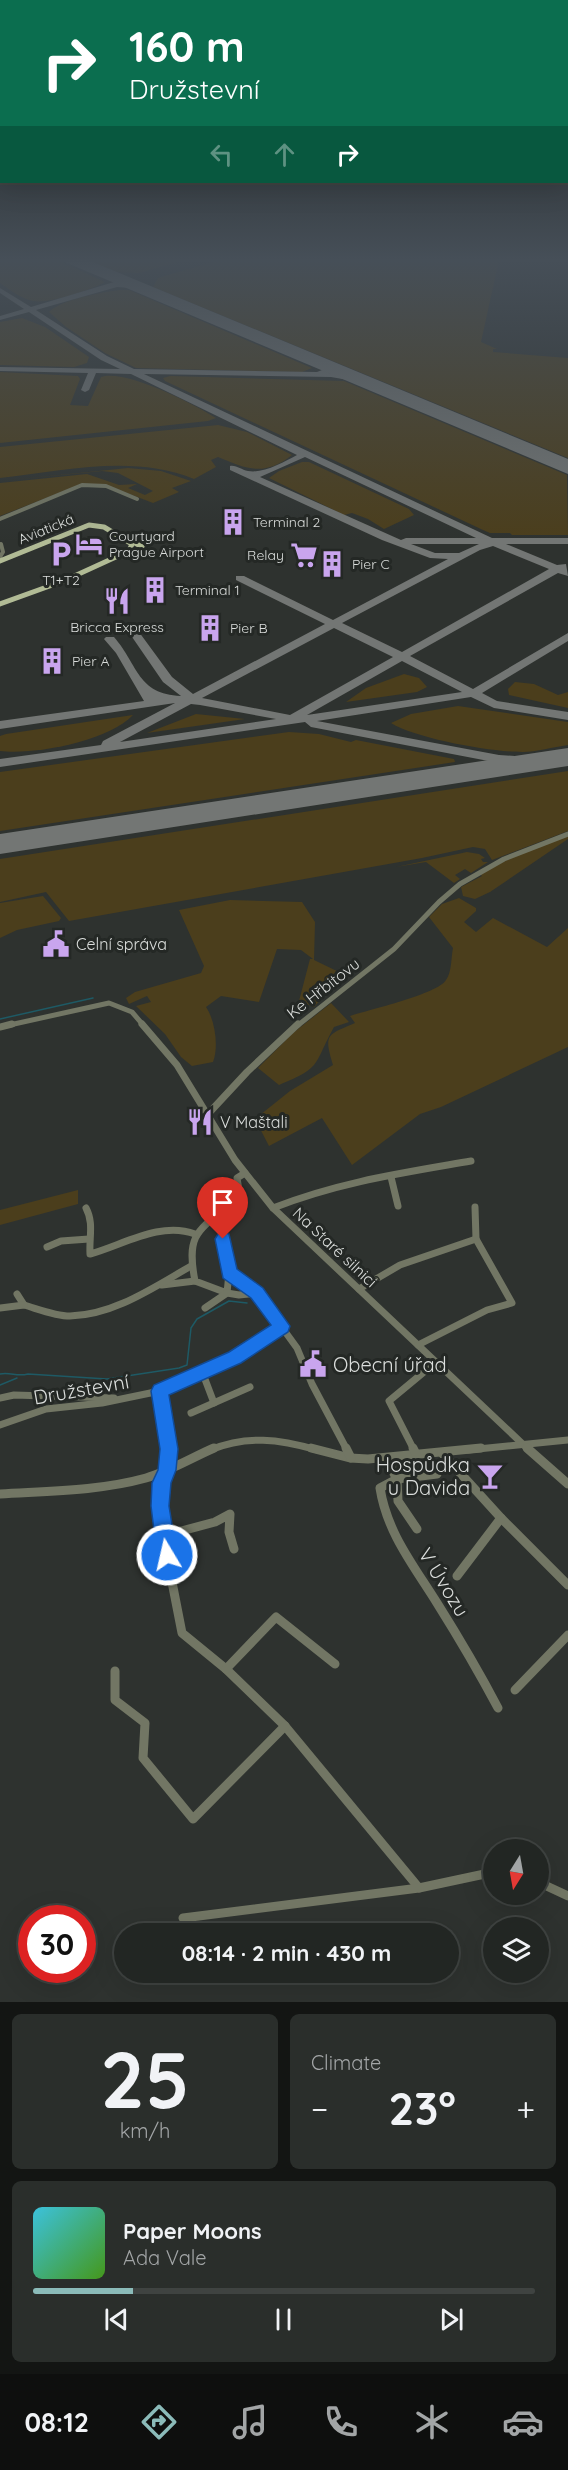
<!DOCTYPE html>
<meta charset="utf-8">
<style>
:root{--surface:#222623;--page:#2a2e2b;--text:#f1f3f6;--muted:#a2a5a6;--line:#3f4341;--accent:#8bbbb9}
body{margin:0;font-family:Quicksand,sans-serif;background:var(--page);color:var(--text);height:100vh;display:flex;flex-direction:column;font-size:22px;white-space:nowrap}
*{box-sizing:border-box;margin:0}
p{font-size:20px;color:var(--muted)}
.icon{flex:none;width:33px;height:33px;fill:none;stroke:currentColor;stroke-width:2;stroke-linecap:round;stroke-linejoin:round}
.map{position:relative;height:2002px;overflow:hidden}
.drawer{display:flex;flex-direction:column;gap:12px;padding:12px;background:#131513;flex:1}
.drawer>*{flex:none}
.hud{position:absolute;left:0px;top:0px;width:568px;height:183px;box-shadow:0 6px 24px #0002,0 0 0 2px var(--line);background:#0b6e4f;color:#fff;overflow:hidden}
.needle{width:39px;rotate:191deg}
.tools{position:absolute;left:483px;top:1839px;display:grid;gap:12px}
.tools a{display:grid;place-items:center;width:66px;height:66px;border-radius:50%;background:var(--surface);box-shadow:0 6px 24px #0002,0 0 0 2px var(--line);font-size:30px}
.speed{position:absolute;left:18px;top:1905px;display:flex;gap:12px;font-size:30px;font-weight:700;text-align:center}
.speed>*{display:grid;place-content:center;width:78px;height:78px;border-radius:50%;background:var(--surface);box-shadow:0 6px 24px #0002,0 0 0 2px var(--line);line-height:1}
.speed .limit{border:9px solid #d22;background:#fff;color:#111}
.pin{position:absolute;display:grid;place-items:center;width:51px;height:51px;color:#fff;margin:-62px -26px;border-radius:50% 50% 50% 0;rotate:-45deg;box-shadow:0 0 6px #0007}
.pin .icon{rotate:45deg}
.me{position:absolute;width:66px;margin:-33px;rotate:351deg;stroke-linejoin:round;filter:drop-shadow(0 0 4px #0008)}
.turn{display:flex;align-items:center;gap:21px;height:126px;padding:0 30px;font-size:27px}
.turn .icon{width:78px;height:78px;stroke-width:2.5}
.turn b{display:block;font-size:42px;line-height:51px}
.lanes{display:flex;align-items:center;height:57px;padding:0 30px;background:#0003;justify-content:center;gap:30px;direction:ltr}
.lanes .off{opacity:.35}
.big{font-size:45px;font-weight:700;line-height:1.1}
.drawer .widget{flex:1;display:flex;flex-direction:column;justify-content:center;gap:9px;min-width:0;padding:0 21px;border-radius:9px;background:var(--page)}
.drawer .dial{align-items:center;gap:0}
.dial b{font-size:78px;line-height:1}
.song{display:flex;align-items:center;gap:18px}
.cover{width:72px;height:72px;border-radius:9px;background:linear-gradient(135deg,hsl(190 70% 55%),hsl(100 70% 35%))}
.played{height:6px;border-radius:3px;background:linear-gradient(90deg,var(--accent) 20%,var(--line) 20%)}
.keys{display:flex;justify-content:space-around;direction:ltr}
.heat{display:flex;justify-content:space-between;align-items:center;font-size:33px;direction:ltr}
.drawer .tiles{flex:1;display:grid;gap:12px;grid-template-columns:1fr 1fr}
.widget:last-child{grid-column:span 2}
.trip{position:absolute;left:114px;top:1923px;width:345px;height:60px;border-radius:30px;background:var(--surface);box-shadow:0 6px 24px #0002,0 0 0 2px var(--line);font-weight:700;line-height:60px;text-align:center}
.dock{display:flex;height:96px;justify-content:space-around;align-items:center;background:#0e0f0e;color:var(--muted)}
.dock .icon{width:42px;height:42px}
.dock .selected{color:var(--accent)}
.dock b{font-size:27px;color:var(--text)}
.map>svg:first-child{display:block}
.green{fill:#4b3e1c}
.lines{fill:none;stroke-linecap:round;stroke-linejoin:round}
.stream{stroke:#1e5a65;stroke-width:1.5}
.taxiway{fill:#737674;fill-rule:evenodd}
.runway{fill:#737674;fill-rule:evenodd}
.minor-far3{stroke:#727664;stroke-width:4}
.minor-far2{stroke:#727664;stroke-width:5}
.minor-far1{stroke:#727664;stroke-width:7}
.minor{stroke:#727664;stroke-width:9}
.major{stroke:#b1bb95;stroke-width:5}
.route{fill:#1a73e8;stroke:#114b97;stroke-width:1.5}
.labels{text-anchor:middle;dominant-baseline:central;stroke-width:6;stroke-linejoin:round;paint-order:stroke}
.far-poi-label{font-size:14px;fill:#dadddb;stroke:#242825;text-anchor:start}
.far-street-label{font-size:14px;fill:#dadddb;stroke:#242825}
.poi-label{font-size:16px;fill:#dadddb;stroke:#242825;text-anchor:start}
.street-label{font-size:16px;fill:#dadddb;stroke:#242825}
.near-poi-label{font-size:20px;fill:#dadddb;stroke:#242825;text-anchor:start}
.near-street-label{font-size:20px;fill:#dadddb;stroke:#242825}
</style>
<div class="map">
<svg width="568" height="2002" viewBox="0 0 568 2002">
<rect width="100%" height="100%" fill="#2e322f"/>
<g class="green">
<path d="M0 260H57L105 282C91 290 49 304 33 301 20 298 10 290 0 283Z"/>
<path d="M88 260H185L139 273 117 272Z"/>
<path d="M219 260H499L481 342 497 349H493V352L568 358V458L153 287 158 278Z"/>
<path d="M120 290H129L312 368 302 372 136 368 105 353 66 327 49 312C60 300 102 292 120 290Z"/>
<path d="M22 318 45 327 89 357 87 363 74 367 0 365V322Z"/>
<path d="M0 372 78 376 80 379 70 405 88 406 101 377C126 369 193 404 216 418L208 421 0 443Z"/>
<path d="M170 376 344 381 567 475 568 535H512L510 533H490L483 530 165 381 163 378Z"/>
<path d="M218 425 247 432 292 455C264 477 247 469 218 457L211 460 216 467 194 479C133 454 64 471 0 478V447Z"/>
<path d="M302 462H309L409 509 414 515 384 529 368 519 352 513 344 515 269 478 279 471Z"/>
<path d="M128 468 161 471 191 481 172 488 179 492 153 503 106 485 74 487 0 516V483L87 474 119 485 137 484 128 488 145 495 153 491 118 473 102 471 0 481Z"/>
<path d="M404 674 419 678 427 687 417 692 346 702 366 688Z"/>
<path d="M515 682 534 684 558 695 568 692V708L509 695 508 689Z"/>
<path d="M458 706 568 722V745C553 747 537 752 522 752 492 752 417 739 391 723L411 714Z"/>
<path d="M196 714 245 719 147 733Z"/>
<path d="M133 715C108 741 36 755 0 751V736L6 734Z"/>
<path d="M289 732 319 734 351 742 356 740 454 759 455 762 0 831V772Z"/>
<path d="M568 771V831L492 860 485 849 473 847 422 858 69 921 46 892 0 902V859Z"/>
<path d="M568 836V839L490 892 475 899 463 896 461 887 482 876 480 874 517 855Z"/>
<path d="M467 852 479 854 485 858 481 859 483 862H488L471 873 465 869 455 875 460 879 454 883 426 862 396 867Z"/>
<path d="M43 896 61 918 59 921 17 930 0 938V903Z"/>
<path d="M459 898 476 908V911L464 922 476 932 493 918 547 947 568 928V1047L441 1107 420 1114 352 1165 322 1118 269 1146 255 1119 290 1091 333 1065C323 1033 328 1035 355 1023L350 1016C368 1010 438 994 446 980 452 972 451 957 453 948L429 917 442 904Z"/>
<path d="M230 900 302 902 315 922 314 960 343 974 314 1007 299 1001 310 959H313L301 950 277 949 259 1002 221 996 206 1007C215 1020 219 1047 213 1062L192 1066 181 1057 165 1034 136 1006 151 1002 147 996 129 1004 126 998 135 992 201 973 204 966 179 910Z"/>
<path d="M331 1003 349 1022 334 1027C313 1065 323 1067 279 1085L258 1068 293 1033Z"/>
<path d="M78 1190V1204L0 1225V1210Z"/>
</g>
<g class="lines">
<g class="stream">
<path d="M0 1019 93 998"/>
<path d="M0 1374C11 1372 17 1377 28 1374L107 1379 179 1368 187 1365 191 1328 197 1319 229 1301 247 1303"/>
<path d="M0 1385 17 1378"/>
</g>
<g class="taxiway">
<path d="M89 267 121 278V283L136 284 163 297 159 299 132 288 117 287 36 310 107 356 134 369 317 372 322 370 305 359 312 357 330 366 329 373 359 377 387 390 383 392 354 381 331 377 144 374 492 538H568V544H506L557 565 566 564 568 576 558 573 410 656 473 689 568 633V641L482 693 497 701 568 712V720L494 708 471 697 317 721 499 755 529 757 568 753V761L529 765 499 763 311 727 305 722 0 767V759L101 745 103 741 175 703 0 729V721L144 701 116 653 104 639 106 637H114C139 666 137 694 181 696L163 682 130 634 131 632H139L172 677 193 694 325 624 236 580V576H244L333 620 448 559 430 558 382 540 230 470V466C237 465 241 470 248 471 263 474 284 462 297 455L131 374 96 373 89 390 85 392 81 390 88 373 0 371V367L120 369 101 360 29 312 0 320V316L24 309 0 293V288L31 307 114 282 89 269ZM305 457 476 538H406L401 540 260 477ZM411 544H479L459 553H435ZM493 546 549 569 402 652 342 623 480 550ZM334 628 393 657 290 715 202 698ZM402 661 462 692 307 715ZM191 704 200 705 276 719 120 742Z"/>
<path d="M528 447 568 465V471L525 452 524 450Z"/>
</g>
<g class="runway">
<path d="M65 260H88L568 459V474L67 263Z"/>
<path d="M568 748V766L0 854V834Z"/>
</g>
<g class="minor-far3">
<path d="M0 519 82 485 106 486 137 499"/>
<path d="M0 557 3 552 1 544"/>
</g>
<g class="minor-far2">
<path d="M5 1026 109 1003 132 1012 144 1026"/>
<path d="M297 1026 394 949 439 902 460 884 504 859 568 834"/>
</g>
<g class="minor-far1">
<path d="M142 1024 177 1065 235 1160 273 1208 529 1450"/>
<path d="M0 1027 12 1024"/>
<path d="M208 1114 247 1072 298 1024"/>
<path d="M391 1177 398 1206"/>
<path d="M231 1204C197 1231 186 1235 195 1281L227 1293 229 1273 224 1254 223 1224 239 1190 237 1178 245 1173"/>
<path d="M86 1208C94 1223 89 1237 90 1254 123 1245 160 1221 195 1234"/>
<path d="M273 1208C339 1182 402 1173 471 1161"/>
<path d="M47 1247 61 1241 89 1239"/>
<path d="M229 1273 257 1293"/>
<path d="M162 1285 195 1281"/>
<path d="M359 1289 400 1265 476 1239"/>
<path d="M17 1294 24 1305C38 1309 55 1316 70 1316 114 1315 154 1287 191 1266"/>
<path d="M0 1308 24 1305"/>
<path d="M205 1308 227 1293 239 1295 257 1293 297 1348 312 1384 347 1450"/>
<path d="M418 1345 487 1310 512 1303 476 1239 475 1207"/>
<path d="M203 1374 214 1403"/>
<path d="M160 1391 169 1450"/>
<path d="M0 1398 14 1395 114 1398"/>
<path d="M191 1413 250 1387"/>
<path d="M0 1425 46 1409 102 1403 160 1391 235 1357 282 1326"/>
<path d="M210 1450C247 1435 279 1439 317 1450"/>
<path d="M414 1450 389 1401 436 1362"/>
<path d="M468 1450 568 1440"/>
</g>
<g class="minor">
<path d="M169 1448 160 1506 163 1536 182 1633 226 1669 285 1726 419 1888"/>
<path d="M311 1448 350 1458 368 1459 481 1448"/>
<path d="M346 1448 351 1458"/>
<path d="M413 1448 417 1456"/>
<path d="M527 1448 568 1484"/>
<path d="M442 1453 501 1518 568 1585"/>
<path d="M386 1459 397 1479 398 1501 417 1529"/>
<path d="M437 1474 397 1479 380 1488C387 1533 414 1566 437 1603 459 1638 479 1672 498 1708"/>
<path d="M0 1494C48 1491 99 1491 146 1478 170 1471 191 1458 214 1448"/>
<path d="M163 1536 215 1522 230 1514 229 1532 234 1549"/>
<path d="M457 1576 501 1518"/>
<path d="M226 1669 276 1617 335 1664"/>
<path d="M115 1671V1700L145 1723 143 1758 193 1819 285 1726"/>
<path d="M515 1690 568 1635"/>
<path d="M538 1882 568 1896"/>
<path d="M183 1918 419 1888 494 1872"/>
</g>
<g class="major">
<path d="M130 540 142 547"/>
<path d="M0 561 89 525 104 527 132 544 129 551 70 578"/>
<path d="M0 604 69 579"/>
</g>
</g>
<linearGradient id="sky" x2="0" y2="1"><stop stop-color="#191c1a"/><stop offset="0.48" stop-color="#464f58"/><stop offset="1" stop-color="#464f58" stop-opacity="0"/></linearGradient>
<rect width="568" height="541" fill="url(#sky)"/>
<path class="route" d="M223 1232 229 1234 237 1269 263 1288 290 1326 288 1332 241 1363 169 1395 178 1449 176 1470 171 1483 169 1506 177 1555 174 1562 167 1565 160 1562 157 1555 151 1506 152 1483 158 1470 160 1449 151 1391 154 1385 229 1352 271 1325 251 1298 223 1278 215 1239 218 1234Z"/>
<defs>
<symbol id="building-bare" viewBox="-9 -9 18 18"><path d="M-4-6H4V6H1V3H-1V6H-4ZM-2.5-4.3h1.7v1.8h-1.7ZM.8-4.3h1.7v1.8H.8ZM-2.5-1h1.7V.8h-1.7ZM.8-1h1.7V.8H.8Z" fill="#c9a5ee" stroke="#242825" stroke-width="2.5" paint-order="stroke"/></symbol>
<symbol id="hotel-bare" viewBox="-9 -9 18 18"><path d="M-6-4.5h1.5V1H6V5H4.5V3h-9V5H-6ZM-4 0a1.8 1.8 0 1 1 3.6 0ZM.5 0V-2.5h3Q6-2.5 6 0Z" fill="#c9a5ee" stroke="#242825" stroke-width="2.5" paint-order="stroke"/></symbol>
<symbol id="parking-bare" viewBox="-9 -9 18 18"><path d="M-3.5-5.5H1a3.5 3.5 0 0 1 0 7H-1V5.5H-3.5ZM-1-3.4V-.6H.8a1.4 1.4 0 0 0 0-2.8Z" fill="#c9a5ee" stroke="#242825" stroke-width="2.5" paint-order="stroke"/></symbol>
<symbol id="supermarket-bare" viewBox="-9 -9 18 18"><path d="M-6-5.5h2.5l.6 2H6L4.5 2H-2.5L-4.4-4H-6ZM-1.5 3.2a1.3 1.3 0 1 0 .1 0ZM3 3.2a1.3 1.3 0 1 0 .1 0Z" fill="#c9a5ee" stroke="#242825" stroke-width="2.5" paint-order="stroke"/></symbol>
<symbol id="restaurant-bare" viewBox="-9 -9 18 18"><path d="M-5-6h1v4h1v-4h1v4h1v-4h1v5L-1.5 .5V6h-2V.5L-5-1ZM5-6V6H3V1.5H1.5Q1.5-4 5-6Z" fill="#c9a5ee" stroke="#242825" stroke-width="2.5" paint-order="stroke"/></symbol>
<symbol id="civic-bare" viewBox="-9 -9 18 18"><path d="M-.6-6.5H3V-4.5H.6V-3L4-1V1h2V6H-6V1h2V-1L-.6-3ZM-1.2 2.5V6h2.4V2.5Z" fill="#c9a5ee" stroke="#242825" stroke-width="2.5" paint-order="stroke"/></symbol>
<symbol id="bar-bare" viewBox="-9 -9 18 18"><path d="M-6-5H6L.8 .8V4.5H3.5V6h-7V4.5H-.8V.8Z" fill="#c9a5ee" stroke="#242825" stroke-width="2.5" paint-order="stroke"/></symbol>
</defs>
<g fill-rule="evenodd">
<use href="#building-bare" x="214" y="503" width="38" height="38"/>
<use href="#hotel-bare" x="70" y="525" width="38" height="38"/>
<use href="#parking-bare" x="42" y="535" width="38" height="38"/>
<use href="#supermarket-bare" x="285" y="536" width="38" height="38"/>
<use href="#building-bare" x="313" y="545" width="38" height="38"/>
<use href="#building-bare" x="136" y="571" width="38" height="38"/>
<use href="#restaurant-bare" x="98" y="582" width="38" height="38"/>
<use href="#building-bare" x="191" y="609" width="38" height="38"/>
<use href="#building-bare" x="33" y="642" width="38" height="38"/>
<use href="#civic-bare" x="37" y="925" width="38" height="38"/>
<use href="#restaurant-bare" x="181" y="1103" width="38" height="38"/>
<use href="#civic-bare" x="294" y="1345" width="38" height="38"/>
<use href="#bar-bare" x="471" y="1457" width="38" height="38"/>
</g>
<g class="labels">
<g class="far-poi-label">
<text x="253" y="522">Terminal 2</text>
<text x="109" y="536">Courtyard<tspan x="109" dy="16">Prague Airport</tspan></text>
<text x="284" y="555" text-anchor="end">Relay</text>
<text x="352" y="564">Pier C</text>
<text x="61" y="580" text-anchor="middle">T1+T2</text>
<text x="175" y="590">Terminal 1</text>
<text x="117" y="627" text-anchor="middle">Bricca Express</text>
<text x="230" y="628">Pier B</text>
<text x="72" y="661">Pier A</text>
</g>
<g class="far-street-label">
<text transform="translate(46 529) rotate(-22)">Aviatická</text>
</g>
<g class="poi-label">
<text x="76" y="944">Celní správa</text>
<text x="220" y="1122">V Maštali</text>
</g>
<g class="street-label">
<text transform="translate(323 988) rotate(-38)">Ke Hřbitovu</text>
<text transform="translate(335 1247) rotate(43)">Na Staré silnici</text>
</g>
<g class="near-poi-label">
<text x="333" y="1364">Obecní úřad</text>
<text x="470" y="1464" text-anchor="end">Hospůdka<tspan x="470" dy="23">u Davida</tspan></text>
</g>
<g class="near-street-label">
<text transform="translate(81 1389) rotate(-10)">Družstevní</text>
<text transform="translate(444 1582) rotate(58)">V Úvozu</text>
</g>
</g>
</svg>
<div class="tools">
<a><svg class="needle" viewBox="-14 -14 28 28"><path d="M0-13l5 13h-10z" fill="#e53935"/><path d="M0 13l5-13h-10z" fill="#a2a5a6"/></svg></a>
<a><svg class="icon" aria-label="layers" viewBox="0 0 24 24"><path d="M12 4l9 5-9 5-9-5zM3 14l9 5 9-5"/></svg></a>
</div>
<div class="speed"><div class="limit">30</div></div>
<div class="pin" style="left:223px;top:1239px;background:#d93025"><svg class="icon" aria-label="arrive" viewBox="0 0 24 24"><path d="M6 21V4h12l-3 4 3 4H6"/></svg></div>
<svg class="me" style="left:167px;top:1555px" viewBox="-20 -20 40 40"><circle r="17" fill="#1a73e8" stroke="#fff" stroke-width="3"/><path d="M0-11L8 9 0 5-8 9z" fill="#fff"/></svg>
<div class="trip">08:14 · 2 min · 430 m</div>
<div class="hud">
<div class="turn"><svg class="icon" aria-label="right" viewBox="0 0 24 24"><path d="M7 20v-9h11M14 6l5 5-5 5"/></svg><div><b>160 m</b>Družstevní</div></div>
<div class="lanes"><svg class="icon off" aria-label="left" viewBox="0 0 24 24"><path d="M17 20v-9H6M10 6l-5 5 5 5"/></svg><svg class="icon off" aria-label="ahead" viewBox="0 0 24 24"><path d="M12 20V5M6 11l6-6 6 6"/></svg><svg class="icon" aria-label="right" viewBox="0 0 24 24"><path d="M7 20v-9h11M14 6l5 5-5 5"/></svg></div>
</div>
</div>
<section class="drawer">
<div class="tiles">
<div class="widget dial"><b>25</b><p>km/h</p></div>
<div class="widget"><p>Climate</p>
<div class="heat"><a>−</a><b class="big">23°</b><a>+</a></div>
</div>
<div class="widget">
<div class="song"><i class="cover"></i><div><b>Paper Moons</b><p>Ada Vale</p></div></div>
<div class="played"></div>
<div class="keys"><svg class="icon" aria-label="previous" viewBox="0 0 24 24"><path d="M18 5L8 12l10 7zM5 5v14"/></svg><svg class="icon" aria-label="pause" viewBox="0 0 24 24"><path d="M8 5v14M16 5v14"/></svg><svg class="icon" aria-label="next" viewBox="0 0 24 24"><path d="M6 5l10 7-10 7zM19 5v14"/></svg></div>
</div>
</div>
</section>
<nav class="dock">
<b>08:12</b>
<svg class="icon selected" aria-label="directions" viewBox="0 0 24 24"><path d="M12 3l9 9-9 9-9-9zM9 14v-3h6M13 9l2 2-2 2"/></svg>
<svg class="icon" aria-label="music" viewBox="0 0 24 24"><path d="M9 18V5l10-2v13"/><circle cx="6" cy="18" r="3"/><circle cx="16" cy="16" r="3"/></svg>
<svg class="icon" aria-label="phone" viewBox="0 0 24 24"><path d="M5 4h4l2 5-3 2q2 4 5 5l2-3 5 2v4C11 20 4 13 5 4z"/></svg>
<svg class="icon" aria-label="climate" viewBox="0 0 24 24"><path d="M12 3v18M4 7l16 10M4 17L20 7"/></svg>
<svg class="icon" aria-label="car" viewBox="0 0 24 24"><path d="M5 17H2v-5l4-1 3-4h7l3 4 3 1v5h-3M9 17h6M6 11h13"/><circle cx="7" cy="17" r="2"/><circle cx="17" cy="17" r="2"/></svg>
</nav>
